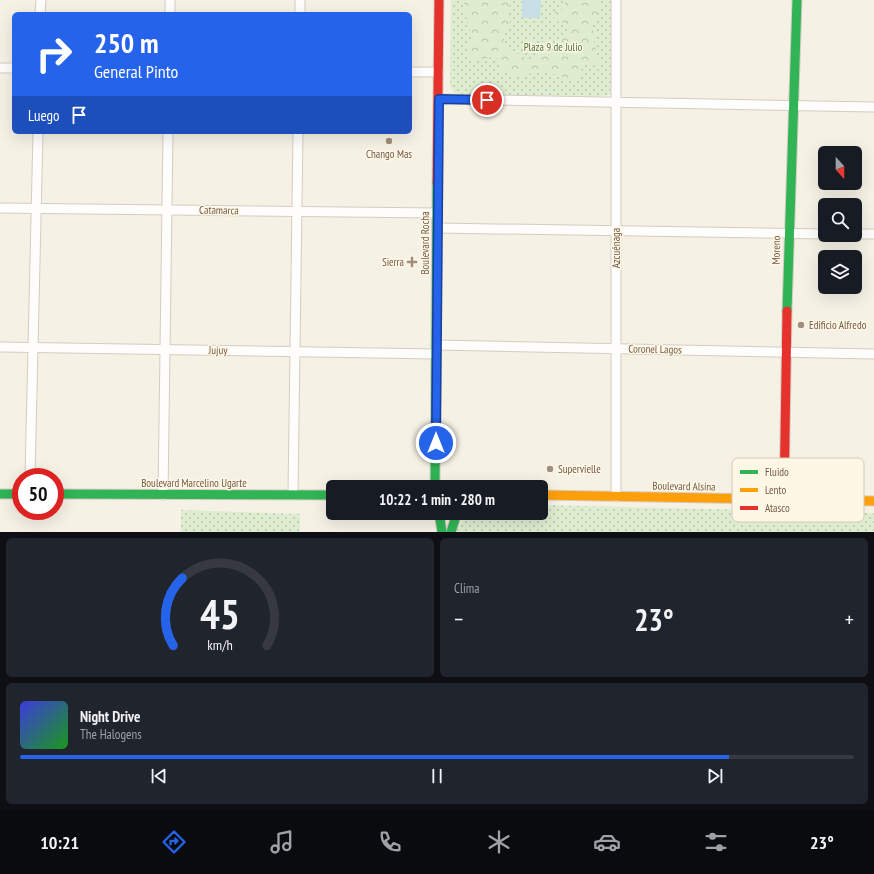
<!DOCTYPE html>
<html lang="es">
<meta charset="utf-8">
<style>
:root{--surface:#171b24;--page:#20242c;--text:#f1f3f6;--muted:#9ea1a6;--line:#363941;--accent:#2563eb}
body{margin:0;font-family:"PT Sans Narrow",sans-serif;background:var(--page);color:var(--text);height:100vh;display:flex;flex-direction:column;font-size:15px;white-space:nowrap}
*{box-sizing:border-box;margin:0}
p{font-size:13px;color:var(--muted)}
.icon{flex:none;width:22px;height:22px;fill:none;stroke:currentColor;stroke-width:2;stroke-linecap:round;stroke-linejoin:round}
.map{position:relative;height:532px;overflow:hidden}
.sheet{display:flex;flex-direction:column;gap:6px;padding:6px;background:#0d0f14;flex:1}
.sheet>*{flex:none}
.top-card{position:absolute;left:12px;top:12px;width:400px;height:122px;border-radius:6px;box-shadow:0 4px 16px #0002;background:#2563eb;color:#fff;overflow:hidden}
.needle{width:26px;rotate:159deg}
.tools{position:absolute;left:818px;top:146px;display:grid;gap:8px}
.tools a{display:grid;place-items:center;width:44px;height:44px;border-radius:6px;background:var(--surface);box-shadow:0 4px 16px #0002;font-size:20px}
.speed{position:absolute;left:12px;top:468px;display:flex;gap:8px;font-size:20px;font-weight:700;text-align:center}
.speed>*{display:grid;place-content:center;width:52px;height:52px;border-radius:50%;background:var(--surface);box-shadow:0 4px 16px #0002;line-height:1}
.speed .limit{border:6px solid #d22;background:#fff;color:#111}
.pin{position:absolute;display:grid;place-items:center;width:34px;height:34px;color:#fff;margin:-17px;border:2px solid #fff;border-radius:50%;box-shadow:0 1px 4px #0007}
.me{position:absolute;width:44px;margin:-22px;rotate:0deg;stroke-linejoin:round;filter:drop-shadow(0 0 3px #0008)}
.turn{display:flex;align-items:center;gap:14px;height:84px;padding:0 16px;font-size:18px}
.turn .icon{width:52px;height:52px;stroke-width:2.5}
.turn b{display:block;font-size:28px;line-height:34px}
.then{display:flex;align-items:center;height:38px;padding:0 16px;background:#0003;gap:8px;font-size:15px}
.big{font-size:30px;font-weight:700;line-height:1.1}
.sheet .card{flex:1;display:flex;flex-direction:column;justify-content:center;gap:6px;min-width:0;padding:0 14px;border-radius:6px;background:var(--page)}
.sheet .dial{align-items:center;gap:0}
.dial svg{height:104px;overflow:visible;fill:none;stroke:var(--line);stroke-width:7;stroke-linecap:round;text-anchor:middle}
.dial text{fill:var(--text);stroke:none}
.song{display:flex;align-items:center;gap:12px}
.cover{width:48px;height:48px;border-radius:6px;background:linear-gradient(135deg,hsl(240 70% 55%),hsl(120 70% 35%))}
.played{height:4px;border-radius:2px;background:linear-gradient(90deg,var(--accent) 85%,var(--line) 85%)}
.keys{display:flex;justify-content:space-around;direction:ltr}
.heat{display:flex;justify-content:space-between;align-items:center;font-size:22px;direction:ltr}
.sheet .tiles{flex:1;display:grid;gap:6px;grid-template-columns:1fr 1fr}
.card:last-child{grid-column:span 2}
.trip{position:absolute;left:326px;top:480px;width:222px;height:40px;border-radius:6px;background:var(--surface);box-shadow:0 4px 16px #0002;font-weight:700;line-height:40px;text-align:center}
.dock{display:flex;height:64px;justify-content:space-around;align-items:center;background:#090b0e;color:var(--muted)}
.dock .icon{width:28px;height:28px}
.dock .selected{color:var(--accent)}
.dock b{font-size:18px;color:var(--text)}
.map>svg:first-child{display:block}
.green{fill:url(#green-dots)}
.forest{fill:url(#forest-crowns)}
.water{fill:#c8e0e5}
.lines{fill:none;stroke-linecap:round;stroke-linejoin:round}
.street-casing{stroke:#d4ccc1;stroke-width:11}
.fast-casing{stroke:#d6cdc2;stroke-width:11}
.slow-casing{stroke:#d6cdc2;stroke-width:11}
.jam-casing{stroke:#d6cdc2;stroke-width:11}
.street{stroke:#fefdfb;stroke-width:9}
.fast{stroke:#30b455;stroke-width:9}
.slow{stroke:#ff9f0a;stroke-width:9}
.jam{stroke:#e5322d;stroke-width:9}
.route-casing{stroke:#184099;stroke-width:10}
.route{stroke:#2563eb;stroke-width:7}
.poi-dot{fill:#a08f7e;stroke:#fff7e5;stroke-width:1.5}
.labels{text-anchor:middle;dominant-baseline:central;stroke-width:3;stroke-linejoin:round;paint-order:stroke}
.park-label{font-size:11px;fill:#4b783f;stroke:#fff7e5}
.poi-label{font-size:11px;fill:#725a47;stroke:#fff7e5;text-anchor:start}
.street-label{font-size:11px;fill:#725a47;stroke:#fff7e5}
.key{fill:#fff7e5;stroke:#d5c8b6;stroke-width:1}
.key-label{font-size:11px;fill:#725a47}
</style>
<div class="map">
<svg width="874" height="532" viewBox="0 0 874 532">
<defs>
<pattern id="green-dots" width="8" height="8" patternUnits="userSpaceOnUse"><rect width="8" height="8" fill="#deedd0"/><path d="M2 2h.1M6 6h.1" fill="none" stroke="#b8c3ab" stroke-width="1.8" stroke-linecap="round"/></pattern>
<pattern id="forest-crowns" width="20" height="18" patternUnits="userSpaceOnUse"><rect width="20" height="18" fill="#deedd0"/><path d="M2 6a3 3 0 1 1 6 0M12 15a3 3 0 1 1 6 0" fill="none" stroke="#b8c3ab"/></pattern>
</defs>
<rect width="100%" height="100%" fill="#f6f1e5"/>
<g class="green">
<path d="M451 0H611V88L610 94 604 96 460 94 454 93 450 86Z"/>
<path d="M541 505 874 513V532H456L463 520 471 513H541Z"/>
<path d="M181 510 300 514V532H181Z"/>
</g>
<path class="forest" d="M464 0H512L508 9 510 23 505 31 504 46 511 52 523 55 526 60C538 58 535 51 539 42L546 40 555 48 569 30 567 23 553 21 555 11 562 10 566 0H600L597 19 592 20 589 26 596 34 592 38 597 47 594 51 600 59 599 64 593 67 580 64 583 75 572 82 558 75 542 72 514 76 503 71H500L499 61 496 56 476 61 467 53 472 38 464 9Z"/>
<path class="water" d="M522 0H541L540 18H522Z"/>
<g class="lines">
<defs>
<g id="street">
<path d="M40 14 41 0"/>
<path d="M170 14V0"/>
<path d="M300 14V0"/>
<path d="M0 68H14"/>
<path d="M410 72H439"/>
<path d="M439 99 874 107"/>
<path d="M0 208 437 213"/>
<path d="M437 228 825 234"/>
<path d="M855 234H874"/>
<path d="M436 345 874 354"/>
<path d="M0 347 436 354"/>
<path d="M30 477 38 132"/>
<path d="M163 495 168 132"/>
<path d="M293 495 298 132"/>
<path d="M616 497V0"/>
</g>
<g id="fast">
<path d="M787 311 797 0"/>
<path d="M435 487 437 183"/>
<path d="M0 494H21"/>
<path d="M55 494 333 495"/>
<path d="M439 513 442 532"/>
<path d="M451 532 457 513"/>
</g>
<path id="slow" d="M541 495 874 501"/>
<g id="jam">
<path d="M437 183 439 0"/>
<path d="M784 500 787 311"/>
</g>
</defs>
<use href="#street" class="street-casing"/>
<use href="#fast" class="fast-casing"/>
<use href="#slow" class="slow-casing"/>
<use href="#jam" class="jam-casing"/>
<use href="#street" class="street"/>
<use href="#fast" class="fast"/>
<use href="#slow" class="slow"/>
<use href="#jam" class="jam"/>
</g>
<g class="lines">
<defs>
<path id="route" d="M436 443 439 99 487 100"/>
</defs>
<use href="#route" class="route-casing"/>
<use href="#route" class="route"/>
</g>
<g class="poi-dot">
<circle cx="389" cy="141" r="4"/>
<path d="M410 256h4v4h4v4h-4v4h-4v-4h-4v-4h4z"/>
<circle cx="801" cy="325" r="4"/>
<circle cx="550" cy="469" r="4"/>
</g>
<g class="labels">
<g class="park-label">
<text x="553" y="47">Plaza 9 de Julio</text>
</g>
<g class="poi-label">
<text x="389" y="154" text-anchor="middle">Chango Mas</text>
<text x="404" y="262" text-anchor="end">Sierra</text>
<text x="809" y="325">Edificio Alfredo</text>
<text x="558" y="469">Supervielle</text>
</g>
<g class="street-label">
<text transform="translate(219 210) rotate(1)">Catamarca</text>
<text transform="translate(425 243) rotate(-90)">Boulevard Rocha</text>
<text transform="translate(616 248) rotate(-90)">Azcuénaga</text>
<text transform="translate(776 250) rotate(-89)">Moreno</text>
<text transform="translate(655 349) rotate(1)">Coronel Lagos</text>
<text transform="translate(218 350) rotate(1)">Jujuy</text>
<text x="194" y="483">Boulevard Marcelino Ugarte</text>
<text transform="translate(684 486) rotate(1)">Boulevard Alsina</text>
</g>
</g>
<rect x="732" y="458" width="132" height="64" rx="6" class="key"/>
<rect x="740" y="470" width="18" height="4" fill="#30b455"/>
<rect x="740" y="488" width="18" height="4" fill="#ff9f0a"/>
<rect x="740" y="506" width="18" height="4" fill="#e5322d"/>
<g class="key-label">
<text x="765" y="476">Fluido</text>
<text x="765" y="494">Lento</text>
<text x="765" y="512">Atasco</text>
</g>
</svg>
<div class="tools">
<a><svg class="needle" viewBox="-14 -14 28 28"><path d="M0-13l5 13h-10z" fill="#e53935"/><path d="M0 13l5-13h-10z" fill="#9ea1a6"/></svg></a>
<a><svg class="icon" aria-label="search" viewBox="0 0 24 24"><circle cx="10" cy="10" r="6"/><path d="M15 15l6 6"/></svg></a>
<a><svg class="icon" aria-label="layers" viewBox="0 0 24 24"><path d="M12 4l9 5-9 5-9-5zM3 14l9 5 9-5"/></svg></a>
</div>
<div class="speed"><div class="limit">50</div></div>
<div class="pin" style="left:487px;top:100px;background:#d93025"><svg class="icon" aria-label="arrive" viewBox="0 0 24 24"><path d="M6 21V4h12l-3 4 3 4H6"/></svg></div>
<svg class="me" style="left:436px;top:443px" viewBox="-20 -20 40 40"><circle r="17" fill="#2563eb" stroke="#fff" stroke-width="3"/><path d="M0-11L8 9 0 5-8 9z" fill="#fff"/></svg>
<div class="trip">10:22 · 1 min · 280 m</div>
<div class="top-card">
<div class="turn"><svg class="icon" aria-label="right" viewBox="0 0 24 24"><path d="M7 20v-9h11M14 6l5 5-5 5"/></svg><div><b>250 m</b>General Pinto</div></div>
<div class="then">Luego<svg class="icon" aria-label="arrive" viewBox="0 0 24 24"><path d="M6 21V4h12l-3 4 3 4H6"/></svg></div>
</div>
</div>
<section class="sheet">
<div class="tiles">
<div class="card dial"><svg viewBox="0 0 100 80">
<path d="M14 69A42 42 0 1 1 86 69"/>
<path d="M14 69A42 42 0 0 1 21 17" stroke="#2563eb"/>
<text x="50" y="56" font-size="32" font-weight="700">45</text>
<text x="50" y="72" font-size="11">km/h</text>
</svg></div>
<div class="card"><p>Clima</p>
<div class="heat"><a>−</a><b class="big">23°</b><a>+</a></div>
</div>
<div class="card">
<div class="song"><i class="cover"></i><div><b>Night Drive</b><p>The Halogens</p></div></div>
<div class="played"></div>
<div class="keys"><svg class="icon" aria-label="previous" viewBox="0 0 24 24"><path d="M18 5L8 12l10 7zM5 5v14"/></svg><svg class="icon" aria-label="pause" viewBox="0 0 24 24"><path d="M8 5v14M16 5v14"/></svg><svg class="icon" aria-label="next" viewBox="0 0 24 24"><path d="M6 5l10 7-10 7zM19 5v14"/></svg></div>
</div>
</div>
</section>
<nav class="dock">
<b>10:21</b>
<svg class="icon selected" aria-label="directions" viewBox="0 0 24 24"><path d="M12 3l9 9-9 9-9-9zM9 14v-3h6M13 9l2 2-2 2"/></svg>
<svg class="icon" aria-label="music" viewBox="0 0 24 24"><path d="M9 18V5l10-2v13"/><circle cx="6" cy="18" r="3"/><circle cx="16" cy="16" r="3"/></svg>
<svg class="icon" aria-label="phone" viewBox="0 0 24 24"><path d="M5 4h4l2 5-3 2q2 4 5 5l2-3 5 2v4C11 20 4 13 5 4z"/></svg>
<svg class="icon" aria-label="climate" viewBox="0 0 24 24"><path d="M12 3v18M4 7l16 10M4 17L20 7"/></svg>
<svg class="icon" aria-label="car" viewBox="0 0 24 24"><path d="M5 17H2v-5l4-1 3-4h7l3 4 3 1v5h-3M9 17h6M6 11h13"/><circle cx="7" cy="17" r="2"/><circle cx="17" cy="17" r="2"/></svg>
<svg class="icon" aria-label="filters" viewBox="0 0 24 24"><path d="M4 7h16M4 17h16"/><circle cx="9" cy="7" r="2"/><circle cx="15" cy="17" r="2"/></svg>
<b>23°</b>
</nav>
